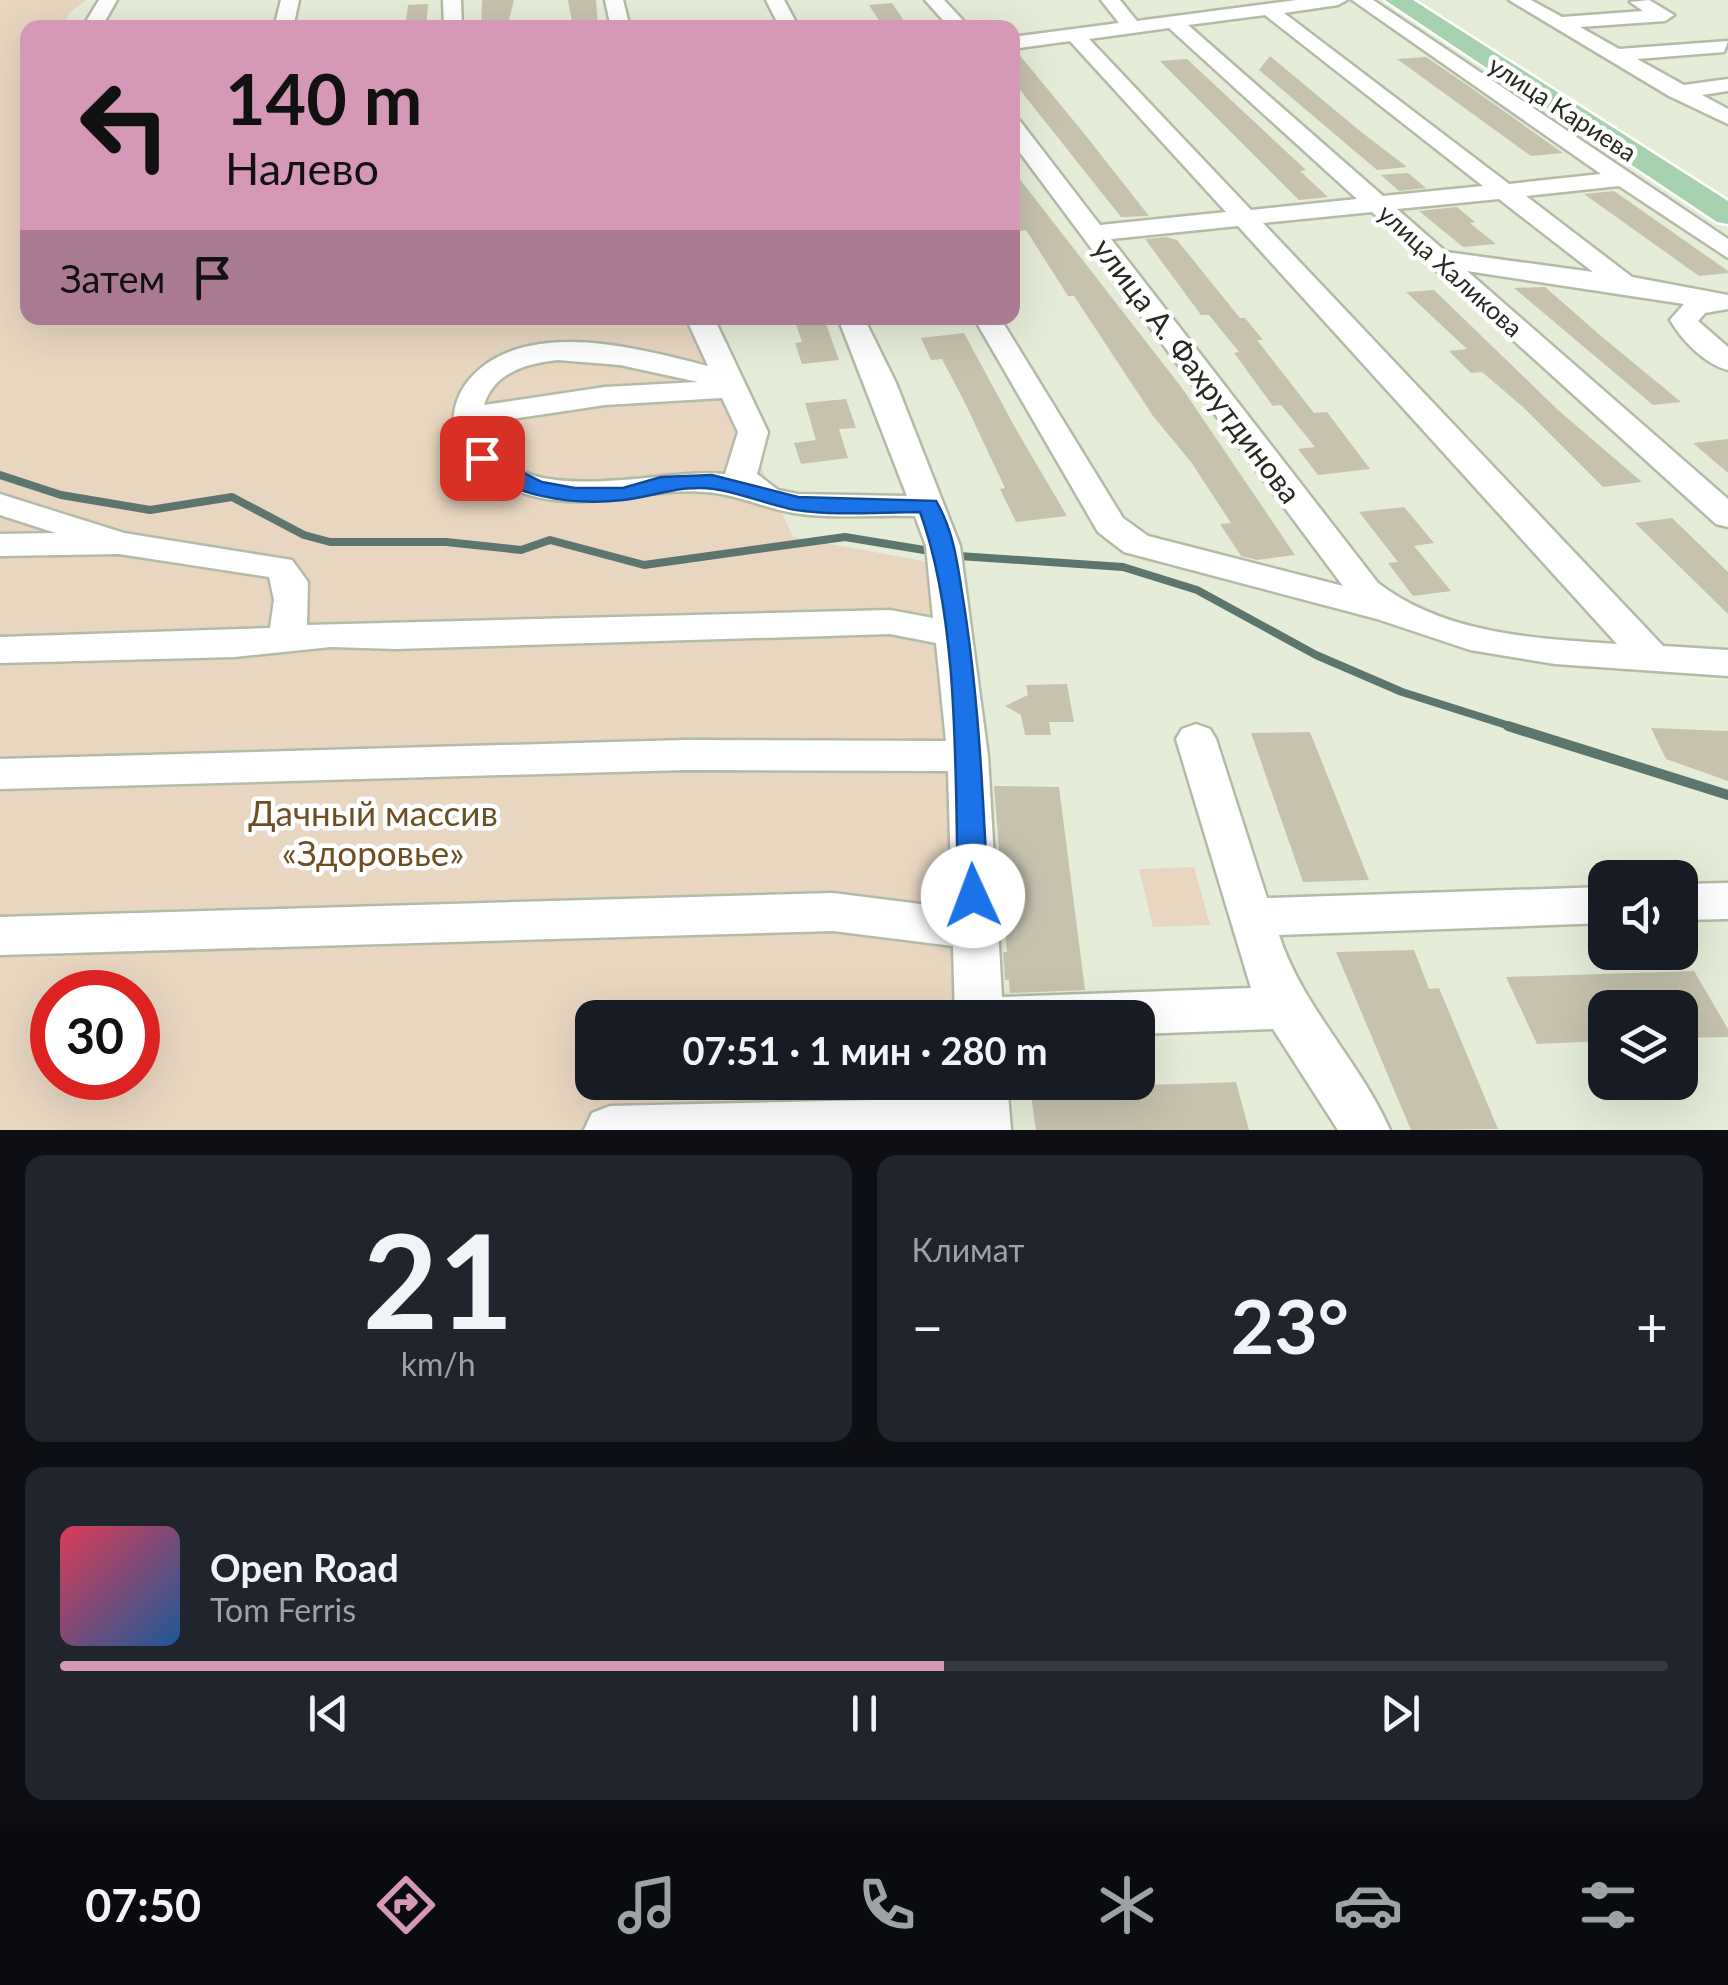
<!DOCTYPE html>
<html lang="ru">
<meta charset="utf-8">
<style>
:root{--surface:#171b24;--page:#20242c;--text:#f1f3f6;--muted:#9ea1a6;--line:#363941;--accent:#d599b7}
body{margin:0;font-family:Lato,sans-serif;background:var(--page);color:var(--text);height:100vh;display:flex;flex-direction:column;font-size:38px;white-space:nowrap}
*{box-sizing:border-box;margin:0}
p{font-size:32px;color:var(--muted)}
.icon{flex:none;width:55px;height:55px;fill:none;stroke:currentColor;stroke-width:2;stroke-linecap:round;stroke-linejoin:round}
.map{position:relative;height:1130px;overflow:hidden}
.panel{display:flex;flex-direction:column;gap:25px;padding:25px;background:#0d0f14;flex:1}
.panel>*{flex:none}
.top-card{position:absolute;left:20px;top:20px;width:1000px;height:305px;border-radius:20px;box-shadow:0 10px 40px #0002;background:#d599b7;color:#111;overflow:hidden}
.fabs{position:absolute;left:1588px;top:860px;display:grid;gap:20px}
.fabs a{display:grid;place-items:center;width:110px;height:110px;border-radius:20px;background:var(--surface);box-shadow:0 10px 40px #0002;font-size:50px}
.speed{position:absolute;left:30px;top:970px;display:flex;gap:20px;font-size:50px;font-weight:700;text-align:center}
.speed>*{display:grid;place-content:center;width:130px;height:130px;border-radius:50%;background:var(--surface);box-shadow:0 10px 40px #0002;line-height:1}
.speed .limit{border:15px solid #d22;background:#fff;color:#111}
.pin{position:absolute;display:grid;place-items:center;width:85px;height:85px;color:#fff;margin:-42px;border-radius:20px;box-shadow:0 5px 15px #0006}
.me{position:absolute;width:110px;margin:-55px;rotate:358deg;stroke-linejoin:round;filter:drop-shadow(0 0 8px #0008)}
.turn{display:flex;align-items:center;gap:35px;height:210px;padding:0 40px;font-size:45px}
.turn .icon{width:130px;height:130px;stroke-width:2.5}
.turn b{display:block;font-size:70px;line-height:85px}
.then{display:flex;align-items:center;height:95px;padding:0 40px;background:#0003;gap:20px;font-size:38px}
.big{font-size:75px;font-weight:700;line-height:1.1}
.panel .widget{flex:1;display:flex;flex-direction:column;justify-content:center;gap:15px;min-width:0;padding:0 35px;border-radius:20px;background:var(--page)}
.panel .dial{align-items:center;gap:0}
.dial b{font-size:130px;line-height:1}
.song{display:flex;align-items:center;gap:30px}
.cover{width:120px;height:120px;border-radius:15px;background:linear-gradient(135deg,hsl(350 70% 55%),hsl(210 70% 35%))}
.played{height:10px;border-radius:5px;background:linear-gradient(90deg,var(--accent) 55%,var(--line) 55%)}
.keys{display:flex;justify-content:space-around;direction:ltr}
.heat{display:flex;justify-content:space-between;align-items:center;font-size:55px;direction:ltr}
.panel .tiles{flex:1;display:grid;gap:25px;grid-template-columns:1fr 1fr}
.widget:last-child{grid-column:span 2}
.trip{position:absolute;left:575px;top:1000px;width:580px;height:100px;border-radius:20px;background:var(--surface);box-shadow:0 10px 40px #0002;font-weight:700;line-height:100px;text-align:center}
.tabs{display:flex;height:160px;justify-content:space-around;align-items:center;background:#090b0e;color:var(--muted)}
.tabs .icon{width:70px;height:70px}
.tabs .on{color:var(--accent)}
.tabs b{font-size:45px;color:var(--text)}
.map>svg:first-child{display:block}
.green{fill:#e8d6c0;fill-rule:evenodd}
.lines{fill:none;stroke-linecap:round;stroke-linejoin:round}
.stream-far1{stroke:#5c766d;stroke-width:8}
.stream{stroke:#5c766d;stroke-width:10}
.building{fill:#c6c2ae}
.minor-casing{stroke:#b3bba7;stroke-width:5}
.major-casing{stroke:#fff;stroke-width:5}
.minor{fill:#fff;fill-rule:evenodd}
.major{fill:#a6d2af;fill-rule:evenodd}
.route{fill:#1a73e8;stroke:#114b97;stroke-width:2.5}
.labels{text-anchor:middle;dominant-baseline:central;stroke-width:9;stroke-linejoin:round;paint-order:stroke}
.far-street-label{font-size:25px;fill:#272a22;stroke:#fff}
.street-label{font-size:30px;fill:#272a22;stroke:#fff}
.near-park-label{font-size:35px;fill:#6e4f23;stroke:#fff}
</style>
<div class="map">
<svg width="1728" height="1130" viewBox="0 0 1728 1130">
<rect width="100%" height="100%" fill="#e5edd8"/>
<g class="green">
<path d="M0 0H87L71 11 62 27 28 28V318H693L793 537 934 563 948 757 955 1017 592 1018V1082L957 1083 958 1130H0ZM52 992H138V1078H52Z"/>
<path d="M1194 867 1210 925 1153 927 1139 869Z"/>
</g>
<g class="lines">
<g class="stream-far1">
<path d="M0 475 61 495 150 510 232 497 304 535 330 542H446L521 550 550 540 644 565 845 537 924 550"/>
<path d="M959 556 1123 567 1197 590 1316 655 1402 692 1516 728"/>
</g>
<path class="stream" d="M1508 726 1728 795"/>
</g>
<g class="building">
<path d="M482 0H514L507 28H481Z"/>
<path d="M568 0H596L598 28H573Z"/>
<path d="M892 3 909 28H884L869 5Z"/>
<path d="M428 4 426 28H405L408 5Z"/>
<path d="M1017 52 1083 132 1149 216 1121 217 1012 80V53Z"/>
<path d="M1270 56 1360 131 1407 167 1377 170 1259 70Z"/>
<path d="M1426 57 1467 85 1563 153 1531 156 1397 59Z"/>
<path d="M1187 59 1306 170 1300 171 1328 197 1299 200 1160 61Z"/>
<path d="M1012 169 1182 388 1295 555 1257 560 1241 556 1220 524 1231 523 1191 462 1153 416 1074 296H1068L1026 230 1021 231 1012 218Z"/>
<path d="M1408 173 1426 188 1399 191 1381 175Z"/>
<path d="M1614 191 1728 271V273L1699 276 1584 194Z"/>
<path d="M1457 207 1475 222 1470 223 1496 244 1463 247 1419 211Z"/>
<path d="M1166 237 1177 240 1240 318H1245L1263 340H1257L1314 413 1327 412 1370 469 1318 475 1298 449 1315 447 1281 405 1273 406 1234 353 1239 352 1209 315H1201L1145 239Z"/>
<path d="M1545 287 1601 336 1681 402 1653 405 1514 288Z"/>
<path d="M1434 290 1558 410 1642 482 1603 487 1523 407 1482 372 1471 373 1449 351 1467 349 1406 292Z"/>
<path d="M794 318H824L839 360 802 364 795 343 802 342Z"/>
<path d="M964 333 1017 431 1067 516 1016 522 1000 489 1005 488 965 403 942 359 931 360 921 338Z"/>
<path d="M846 399 856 428 839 429 848 458 801 464 794 443 816 440 805 403Z"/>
<path d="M1728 439V473L1693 443Z"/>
<path d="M1404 507 1434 543 1414 546 1451 591 1413 596 1388 563 1398 562 1359 512Z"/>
<path d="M1672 518 1728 572V614L1635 523Z"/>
<path d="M1067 684 1074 722H1049L1051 735H1025L1021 715 1005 706 1028 695 1026 685Z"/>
<path d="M1651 728 1728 731V781L1666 759Z"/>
<path d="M1310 732 1369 880 1303 882 1251 733Z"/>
<path d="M994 786 1059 787 1085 990 1010 993 1009 980H1005L1003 952H1007Z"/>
<path d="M1414 950 1429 989 1439 988 1498 1129 1411 1130 1336 952Z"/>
<path d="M1694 971 1728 1029V1037L1680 1038V1008H1605V1041L1537 1044 1506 977Z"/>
<path d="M1236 1082 1249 1130H1036L1030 1089Z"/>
</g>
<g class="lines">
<defs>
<g id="minor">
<path d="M99 0H117L101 28H82Z"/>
<path d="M281 0H299L293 28H274Z"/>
<path d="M443 0H461L462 28H444Z"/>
<path d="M605 0H623L630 28H611Z"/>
<path d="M766 0H784L799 28H780Z"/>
<path d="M925 0H944L970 28H950Z"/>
<path d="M1101 0H1120L1137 21 1297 0H1347L1338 5 1284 13 1509 184 1601 174 1352 0H1373L1728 239V258L1619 186 1526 196 1632 277 1728 295V309L1705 313 1698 321 1728 347V370C1704 364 1682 340 1670 320L1684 304 1467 271 1728 499V527L1716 524 1372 212 1263 223 1663 646 1728 650V676L1555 664 1470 650 1377 619 1124 552 1098 532 974 318H1000L1123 518 1148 536 1343 586 1012 142V120L1020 121 1100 225 1226 212 1070 41 1012 49V37L1119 23ZM1265 15 1483 186 1383 196 1188 25ZM1169 28 1357 199 1251 210 1089 39ZM1499 199 1593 272 1446 252 1397 209ZM1238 226 1617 644C1536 639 1444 634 1378 583L1111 239Z"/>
<path d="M1509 0H1531L1562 17 1643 11 1630 2 1649 0 1674 15 1665 21 1580 27 1619 49 1728 41 1724 52 1637 59 1684 85 1728 79V91L1702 95 1728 109V124L1669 96Z"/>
<path d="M686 318H714L768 432 757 474 778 490 798 494 907 496 838 318H864L896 383 960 546 988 756 1002 997 1251 988 1176 739 1182 729 1196 724 1210 729 1216 739 1267 898 1605 887V923L1279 935C1303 1008 1359 1060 1390 1130H1338L1273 1029 1138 1034V1018H955L953 946 833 931 0 955V917L833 893 952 908 948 771 685 770 0 789V759L685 740 946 741 936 643 890 634 396 649 331 647 234 657 0 663V637L270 628 274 600 269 577 119 554 0 556V534L56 533 0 515V494L124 533 292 560 308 582 307 625 890 610 933 618 926 546 915 516C875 515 832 519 794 513 763 508 737 494 706 492 633 486 578 520 505 486 422 447 447 363 529 346 586 334 652 352 708 366ZM558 360 620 365 698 382 605 387 484 405C494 372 528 363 558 360ZM722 398 738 432 725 474C665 466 498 519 484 423L605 405Z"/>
<path d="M1728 883V919L1680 920V884Z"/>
<path d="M957 1082H1007L1011 1130H584L592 1113 610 1106 957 1098Z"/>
</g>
<path id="major" d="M1385 0H1413L1728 201V224L1717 222Z"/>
</defs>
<use href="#minor" class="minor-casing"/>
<use href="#major" class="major-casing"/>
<use href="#minor" class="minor"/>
<use href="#major" class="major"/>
</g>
<path class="route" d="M482 452 542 482 575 488H623L661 477 712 475 798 497 936 501C955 533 958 569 964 605 979 701 983 798 988 896L983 904H963L958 896C955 779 960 621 920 512 880 512 836 516 796 510 768 505 742 493 714 489 682 484 653 497 623 500 574 506 505 497 471 458Z"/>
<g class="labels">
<g class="far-street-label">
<text transform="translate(1563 108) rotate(33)">улица Кариева</text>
<text transform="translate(1451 270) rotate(42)">улица Халикова</text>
</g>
<g class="street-label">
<text transform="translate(1198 370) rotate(53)">улица А. Фахрутдинова</text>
</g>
<g class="near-park-label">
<text x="373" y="812">Дачный массив<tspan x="373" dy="40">«Здоровье»</tspan></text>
</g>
</g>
</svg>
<div class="fabs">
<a><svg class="icon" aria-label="sound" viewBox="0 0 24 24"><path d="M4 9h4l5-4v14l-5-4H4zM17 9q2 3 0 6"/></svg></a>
<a><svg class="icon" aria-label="layers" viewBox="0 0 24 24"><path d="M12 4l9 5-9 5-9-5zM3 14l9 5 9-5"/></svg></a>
</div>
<div class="speed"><div class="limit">30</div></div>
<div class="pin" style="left:482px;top:458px;background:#d93025"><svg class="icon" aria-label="arrive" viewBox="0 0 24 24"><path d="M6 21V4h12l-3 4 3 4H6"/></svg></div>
<svg class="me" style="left:973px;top:896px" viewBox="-20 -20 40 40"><circle r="19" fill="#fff"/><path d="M0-13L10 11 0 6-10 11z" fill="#1a73e8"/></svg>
<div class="trip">07:51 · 1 мин · 280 m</div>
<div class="top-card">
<div class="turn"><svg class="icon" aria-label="left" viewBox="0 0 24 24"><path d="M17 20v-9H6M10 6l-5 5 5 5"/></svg><div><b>140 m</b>Налево</div></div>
<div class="then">Затем<svg class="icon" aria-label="arrive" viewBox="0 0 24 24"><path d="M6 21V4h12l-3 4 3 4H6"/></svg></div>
</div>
</div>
<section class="panel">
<div class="tiles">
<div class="widget dial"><b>21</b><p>km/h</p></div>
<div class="widget"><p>Климат</p>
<div class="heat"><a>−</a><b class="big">23°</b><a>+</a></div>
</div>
<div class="widget">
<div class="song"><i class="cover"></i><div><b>Open Road</b><p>Tom Ferris</p></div></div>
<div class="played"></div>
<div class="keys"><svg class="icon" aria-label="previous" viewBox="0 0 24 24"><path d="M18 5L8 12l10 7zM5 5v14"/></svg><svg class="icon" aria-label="pause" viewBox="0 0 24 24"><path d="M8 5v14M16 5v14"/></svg><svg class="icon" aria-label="next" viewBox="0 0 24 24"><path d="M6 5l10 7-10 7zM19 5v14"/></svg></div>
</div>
</div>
</section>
<nav class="tabs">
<b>07:50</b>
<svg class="icon on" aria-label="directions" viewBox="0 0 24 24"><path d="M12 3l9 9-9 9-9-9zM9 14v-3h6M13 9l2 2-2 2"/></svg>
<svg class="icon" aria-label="music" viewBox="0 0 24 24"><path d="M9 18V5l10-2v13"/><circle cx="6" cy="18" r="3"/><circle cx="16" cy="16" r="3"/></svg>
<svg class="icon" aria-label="phone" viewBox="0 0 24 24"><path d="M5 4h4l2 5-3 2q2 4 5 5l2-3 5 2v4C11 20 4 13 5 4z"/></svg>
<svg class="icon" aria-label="climate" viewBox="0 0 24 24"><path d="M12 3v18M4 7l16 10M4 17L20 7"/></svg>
<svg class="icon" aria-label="car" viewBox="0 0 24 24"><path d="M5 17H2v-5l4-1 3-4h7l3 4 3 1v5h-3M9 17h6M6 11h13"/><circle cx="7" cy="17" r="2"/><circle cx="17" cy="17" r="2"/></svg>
<svg class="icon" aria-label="filters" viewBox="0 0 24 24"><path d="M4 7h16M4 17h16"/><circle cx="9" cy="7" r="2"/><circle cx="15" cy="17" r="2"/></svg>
</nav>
